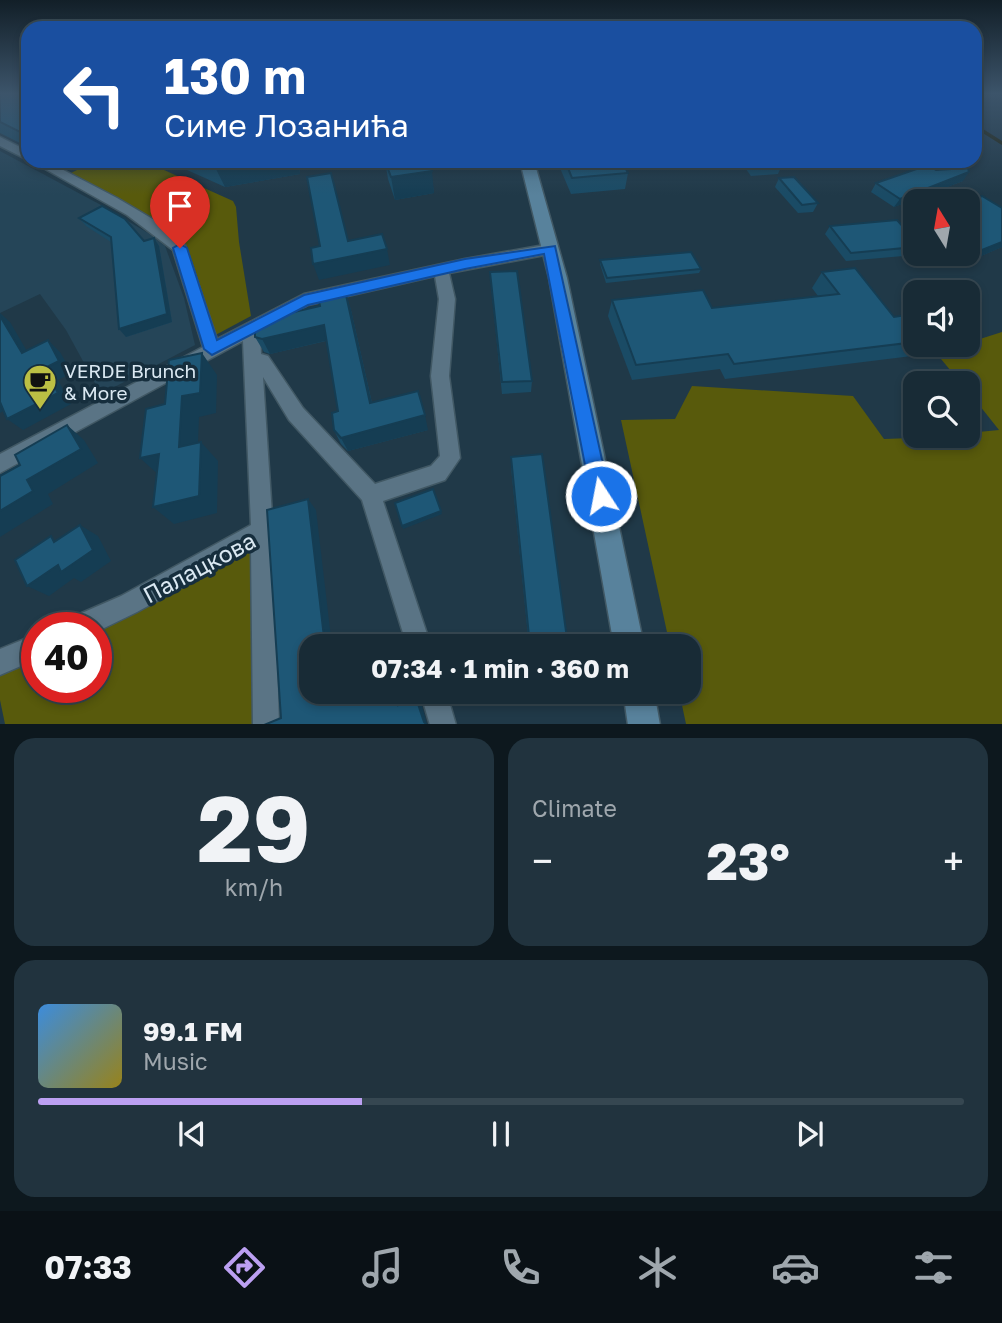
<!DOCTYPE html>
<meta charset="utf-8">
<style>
:root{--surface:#182b36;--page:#21333e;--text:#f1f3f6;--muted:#9fa7ad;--line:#364751;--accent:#bca0f2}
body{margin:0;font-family:"Golos Text",sans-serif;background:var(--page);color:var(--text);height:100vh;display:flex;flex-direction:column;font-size:26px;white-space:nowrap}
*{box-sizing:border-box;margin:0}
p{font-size:23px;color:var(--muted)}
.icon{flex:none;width:38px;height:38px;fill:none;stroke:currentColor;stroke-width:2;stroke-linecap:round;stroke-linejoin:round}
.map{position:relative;height:724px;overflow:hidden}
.side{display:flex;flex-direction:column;gap:14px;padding:14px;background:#0d181e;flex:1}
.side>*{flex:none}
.banner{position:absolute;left:21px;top:21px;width:961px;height:147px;border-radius:21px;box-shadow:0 4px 10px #0003,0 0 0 2px var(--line);background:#1a4fa0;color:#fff;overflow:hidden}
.needle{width:46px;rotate:349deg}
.tools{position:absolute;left:903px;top:189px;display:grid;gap:14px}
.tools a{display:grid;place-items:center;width:77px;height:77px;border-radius:14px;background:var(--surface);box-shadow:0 4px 10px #0003,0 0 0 2px var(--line);font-size:35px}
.speed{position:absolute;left:21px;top:612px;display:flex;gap:14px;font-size:35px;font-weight:700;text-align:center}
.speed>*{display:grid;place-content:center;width:91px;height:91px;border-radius:50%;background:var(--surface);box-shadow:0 4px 10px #0003,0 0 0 2px var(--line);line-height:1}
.speed .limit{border:10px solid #d22;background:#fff;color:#111}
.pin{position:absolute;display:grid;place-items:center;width:60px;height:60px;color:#fff;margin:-72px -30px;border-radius:50% 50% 50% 0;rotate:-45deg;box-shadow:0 0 7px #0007}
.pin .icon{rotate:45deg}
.me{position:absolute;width:77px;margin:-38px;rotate:349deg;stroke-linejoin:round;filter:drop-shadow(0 0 5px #0008)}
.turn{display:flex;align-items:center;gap:24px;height:147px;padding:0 28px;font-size:32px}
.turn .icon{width:91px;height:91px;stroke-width:2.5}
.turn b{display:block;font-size:49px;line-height:60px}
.big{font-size:52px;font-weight:700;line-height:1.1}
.side .widget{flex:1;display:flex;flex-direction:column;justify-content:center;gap:10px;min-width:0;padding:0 24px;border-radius:21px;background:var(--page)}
.side .dial{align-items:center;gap:0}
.dial b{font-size:91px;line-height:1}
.song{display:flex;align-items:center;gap:21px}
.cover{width:84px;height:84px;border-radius:10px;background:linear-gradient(135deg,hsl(210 70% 55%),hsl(50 70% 35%))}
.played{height:7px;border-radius:4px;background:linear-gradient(90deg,var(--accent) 35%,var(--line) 35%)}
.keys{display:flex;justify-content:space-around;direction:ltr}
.heat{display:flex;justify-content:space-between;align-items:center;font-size:38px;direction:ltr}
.side .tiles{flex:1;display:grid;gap:14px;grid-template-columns:1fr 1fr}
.widget:last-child{grid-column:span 2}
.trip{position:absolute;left:299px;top:634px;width:402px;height:70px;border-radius:21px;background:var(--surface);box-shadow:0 4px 10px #0003,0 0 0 2px var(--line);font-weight:700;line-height:70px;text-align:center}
.tab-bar{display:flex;height:112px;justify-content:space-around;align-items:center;background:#0a1116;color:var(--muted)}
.tab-bar .icon{width:49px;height:49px}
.tab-bar .active{color:var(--accent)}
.tab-bar b{font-size:32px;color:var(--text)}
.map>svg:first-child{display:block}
.built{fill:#254558}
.green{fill:#585a0c}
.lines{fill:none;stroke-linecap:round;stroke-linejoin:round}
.stream{stroke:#1f1f08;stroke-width:3.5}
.street-casing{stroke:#415864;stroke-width:3}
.secondary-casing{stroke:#415864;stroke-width:3}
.street{fill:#5a7485;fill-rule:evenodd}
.secondary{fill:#58829c;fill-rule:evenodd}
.wall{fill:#1a4b65}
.shaded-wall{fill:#153d53}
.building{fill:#1e5776;stroke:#153d53;stroke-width:2}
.route{fill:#1a73e8;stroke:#114b97;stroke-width:2}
.labels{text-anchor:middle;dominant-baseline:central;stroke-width:7;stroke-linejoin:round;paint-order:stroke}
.poi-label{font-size:19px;fill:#dae8f2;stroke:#162e3d;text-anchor:start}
.near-street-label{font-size:23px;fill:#dae8f2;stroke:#162e3d}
</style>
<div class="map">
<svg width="1002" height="725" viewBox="0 0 1002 725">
<rect width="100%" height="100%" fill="#203948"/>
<path class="built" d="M0 151 101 205 148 233 165 246 184 298 195 345 101 394 66 330 40 294 0 313Z"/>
<g class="green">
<path d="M122 161H144L233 201 236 207 239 242 251 316 208 339 180 248 65 176 77 170Z"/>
<path d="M1002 332V724H686L679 691H690V646H670L621 420 675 419 692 386 853 396 884 439 968 436V433L999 430 968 391V383H961L936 353Z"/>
<path d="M262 531 266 724H5L0 700V662L37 646V688H96V628H77L113 612Z"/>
</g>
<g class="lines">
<path class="stream" d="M975 126 1002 143"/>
<defs>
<g id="street">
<path d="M0 137 28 151V160L0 146Z"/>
<path d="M31 161H46L117 198 156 221 185 245 217 339 304 294 465 259 550 244 555 246 557 249 550 254 449 273 455 299 449 376 460 458 445 480 383 501 431 646H407L362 500 289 420 263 377 273 531 279 725H253L251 549 137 612 96 632V628H65L68 619 121 596 251 525 243 341 0 473V454L203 347 173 250 127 215ZM435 276 439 299 431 376 440 456 431 466 375 484 303 408 268 356 261 354 260 332 308 305Z"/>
<path d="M37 634V659L0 675V649Z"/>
<path d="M420 691H446L456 725H430Z"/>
</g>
<g id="secondary">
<path d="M520 161H534L567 278 644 646H614L549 278Z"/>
<path d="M623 691H654L660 725H628Z"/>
</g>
</defs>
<use href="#street" class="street-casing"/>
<use href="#secondary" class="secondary-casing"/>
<use href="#street" class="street"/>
<use href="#secondary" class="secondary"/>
</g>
<g class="wall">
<path d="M0 93H28V147L0 133Z"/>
<path d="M54 161H86L70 169Z"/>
<path d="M167 161H298L300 174 225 187Z"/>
<path d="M385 161H448V162L430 165 434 193 395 200 388 179Z"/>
<path d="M557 161H622L628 173 625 189 571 194Z"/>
<path d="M740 161H778L782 165 778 174 751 176Z"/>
<path d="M936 170 963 181 894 207 871 192 876 183Z"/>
<path d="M779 178 818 203 813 212 798 213 775 187Z"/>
<path d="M968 202 1002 208V247L974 259 967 254Z"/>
<path d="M79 218 144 241 154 238 159 246 172 322 126 337 111 242 86 226Z"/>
<path d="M830 226 915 240V255L846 261 825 234Z"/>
<path d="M600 260 701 269 699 273 606 283 600 264Z"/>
<path d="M490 272 532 381 531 392 502 394 491 285Z"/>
<path d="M822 272 894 317 915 327V345H922L912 356 725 379 720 369 632 380 608 316 612 300 712 308 818 296 812 288Z"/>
<path d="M346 295 351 310 372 403 428 430 348 451 341 444 334 430 338 411 326 341 270 354 264 352 255 337Z"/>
<path d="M511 457 568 646H529L511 467Z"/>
</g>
<g class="shaded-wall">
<path d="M65 161H86L70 169Z"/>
<path d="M263 161H298L300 174 225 187 216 169Z"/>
<path d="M426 161H448V162L427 165Z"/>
<path d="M432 171 434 193 395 200 391 177Z"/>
<path d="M969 172 963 181 894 207 900 199Z"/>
<path d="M331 173 352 256 387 249 390 265 319 280 313 264 352 256Z"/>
<path d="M154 238 159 246 172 322 126 337 119 329Z"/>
<path d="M1002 242V247L974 259 982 250Z"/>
<path d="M346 295 351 310 375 417 370 403Z"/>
<path d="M0 313 10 322 35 365 22 353 0 316Z"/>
<path d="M324 325 329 340 270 354 262 339Z"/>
<path d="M48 340 60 352 72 373 58 380 71 404 23 430 7 419 45 368Z"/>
<path d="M202 353 217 375 216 413 199 417 197 466 179 447 182 396Z"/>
<path d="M0 397 12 406 0 413Z"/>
<path d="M425 415 428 430 348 451 341 438Z"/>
<path d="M67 425 84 440 98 463 48 494 53 504 0 537V511L27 480Z"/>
<path d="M201 442 218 461 217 513 174 524 153 507Z"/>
<path d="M159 454 161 477 140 458Z"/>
<path d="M308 499 316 510 332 646H325Z"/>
<path d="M441 511 442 514 403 529 402 526Z"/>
<path d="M80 525 98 536 111 561 81 582 74 578 49 596 27 586Z"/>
<path d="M330 691H338L340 704 331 700Z"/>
<path d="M396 691H400L404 709 398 705Z"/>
<path d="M416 698 421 702 427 725 424 722Z"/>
</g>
<g class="building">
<path d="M0 93H28V136L0 122Z"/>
<path d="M199 161H263L216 169Z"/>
<path d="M385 161H429L432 171 391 177Z"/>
<path d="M565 161H622L628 173 572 178Z"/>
<path d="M749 161H778L782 165 754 168Z"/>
<path d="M928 165 936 170 968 168 969 172 900 199 876 183Z"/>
<path d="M331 173 348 241 382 234 387 249 313 264 311 248 320 246 307 177Z"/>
<path d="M794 177 818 203 802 205 779 178Z"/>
<path d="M982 196 1002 208V242L982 250 968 241V202Z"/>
<path d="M102 206 125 219 144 241 154 238 167 314 119 329 111 237 79 218Z"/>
<path d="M897 220 915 240V247L851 253 830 226Z"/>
<path d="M691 252 701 269 607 278 600 260Z"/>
<path d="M855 268 894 317 906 315 915 327V342L734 364 728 354 636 365 612 300 703 290 712 308 839 294 822 272Z"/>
<path d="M517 271 532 381 502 382 490 272Z"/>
<path d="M346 295 370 403 418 391 425 415 341 438 334 430 332 413 338 411 324 325 262 339 255 337V321L320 306 319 301Z"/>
<path d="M0 316 22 353 48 340 59 361 45 368 58 393 7 419 0 402Z"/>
<path d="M202 353 200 393 182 396 179 447 201 442 199 496 153 507 159 454 140 458 146 409 165 404 169 360Z"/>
<path d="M67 425 81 449 27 480 33 491 0 511V476L20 465 15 455Z"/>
<path d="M542 454 568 646H530L511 457Z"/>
<path d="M433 489 441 511 402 526 395 503Z"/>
<path d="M308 499 325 646H312V691H330L331 700 354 691H396L398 705 416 698 424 722 427 725H264L281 718 267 510Z"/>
<path d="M80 525 93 550 61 572 58 565 27 586 15 560 51 536 54 542Z"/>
</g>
<linearGradient id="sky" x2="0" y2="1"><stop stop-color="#121f28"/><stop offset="0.48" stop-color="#3c546a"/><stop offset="1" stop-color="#3c546a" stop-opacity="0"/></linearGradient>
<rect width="1002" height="195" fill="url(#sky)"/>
<path class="route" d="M180 244 187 248 217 340 304 295 465 259 555 246 610 496 607 502 601 505 594 502 591 496 544 254 465 269 308 305 212 355 204 349 173 248Z"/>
<defs>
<symbol id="cafe-pin" viewBox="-11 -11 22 30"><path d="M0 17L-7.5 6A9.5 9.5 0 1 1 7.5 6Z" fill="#bcbf44" stroke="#162e3d"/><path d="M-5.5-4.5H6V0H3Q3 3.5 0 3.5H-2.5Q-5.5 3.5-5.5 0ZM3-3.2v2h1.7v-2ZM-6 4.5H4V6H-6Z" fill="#111"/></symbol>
</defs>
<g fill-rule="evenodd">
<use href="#cafe-pin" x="21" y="362" width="38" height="52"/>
</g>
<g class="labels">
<g class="poi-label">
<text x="64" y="370">VERDE Brunch<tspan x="64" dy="22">&amp; More</tspan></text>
</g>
<g class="near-street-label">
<text transform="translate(199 567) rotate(-28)">Палацкова</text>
</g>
</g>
</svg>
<div class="tools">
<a><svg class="needle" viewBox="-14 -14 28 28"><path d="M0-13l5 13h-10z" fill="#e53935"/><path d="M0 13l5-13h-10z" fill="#9fa7ad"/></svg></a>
<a><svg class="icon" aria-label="sound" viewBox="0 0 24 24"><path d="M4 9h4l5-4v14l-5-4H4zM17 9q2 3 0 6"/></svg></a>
<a><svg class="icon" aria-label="search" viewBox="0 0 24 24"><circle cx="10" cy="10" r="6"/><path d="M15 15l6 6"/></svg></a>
</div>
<div class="speed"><div class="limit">40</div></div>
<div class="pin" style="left:180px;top:248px;background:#d93025"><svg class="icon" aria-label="arrive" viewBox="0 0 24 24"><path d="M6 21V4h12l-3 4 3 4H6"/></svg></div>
<svg class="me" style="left:601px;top:496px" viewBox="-20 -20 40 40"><circle r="17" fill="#1a73e8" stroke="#fff" stroke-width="3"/><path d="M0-11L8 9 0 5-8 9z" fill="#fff"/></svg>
<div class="trip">07:34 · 1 min · 360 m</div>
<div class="banner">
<div class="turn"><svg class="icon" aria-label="left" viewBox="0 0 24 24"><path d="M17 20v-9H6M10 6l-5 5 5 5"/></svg><div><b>130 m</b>Симе Лозанића</div></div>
</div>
</div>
<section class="side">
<div class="tiles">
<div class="widget dial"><b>29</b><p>km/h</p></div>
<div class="widget"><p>Climate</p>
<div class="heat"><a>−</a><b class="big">23°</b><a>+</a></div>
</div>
<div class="widget">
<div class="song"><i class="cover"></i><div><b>99.1 FM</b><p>Music</p></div></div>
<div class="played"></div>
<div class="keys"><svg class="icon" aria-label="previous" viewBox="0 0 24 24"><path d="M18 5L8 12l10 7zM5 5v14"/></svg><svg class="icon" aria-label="pause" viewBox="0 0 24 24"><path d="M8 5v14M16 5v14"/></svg><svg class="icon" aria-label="next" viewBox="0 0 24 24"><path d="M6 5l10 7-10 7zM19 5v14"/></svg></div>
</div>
</div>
</section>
<nav class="tab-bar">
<b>07:33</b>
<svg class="icon active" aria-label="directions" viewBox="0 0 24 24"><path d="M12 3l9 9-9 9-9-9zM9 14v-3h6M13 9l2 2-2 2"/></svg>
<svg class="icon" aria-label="music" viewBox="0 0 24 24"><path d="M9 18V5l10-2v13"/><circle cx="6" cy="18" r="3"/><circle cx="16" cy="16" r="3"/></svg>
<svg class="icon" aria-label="phone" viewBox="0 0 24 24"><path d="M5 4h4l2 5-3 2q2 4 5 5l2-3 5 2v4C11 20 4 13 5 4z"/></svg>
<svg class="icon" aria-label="climate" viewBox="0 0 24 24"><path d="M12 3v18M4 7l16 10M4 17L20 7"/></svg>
<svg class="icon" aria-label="car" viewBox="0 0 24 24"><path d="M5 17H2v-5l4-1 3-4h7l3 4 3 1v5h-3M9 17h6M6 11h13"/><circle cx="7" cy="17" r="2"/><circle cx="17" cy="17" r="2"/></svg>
<svg class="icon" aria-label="filters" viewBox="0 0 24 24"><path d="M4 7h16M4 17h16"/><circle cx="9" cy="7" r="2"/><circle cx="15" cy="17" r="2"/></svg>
</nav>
